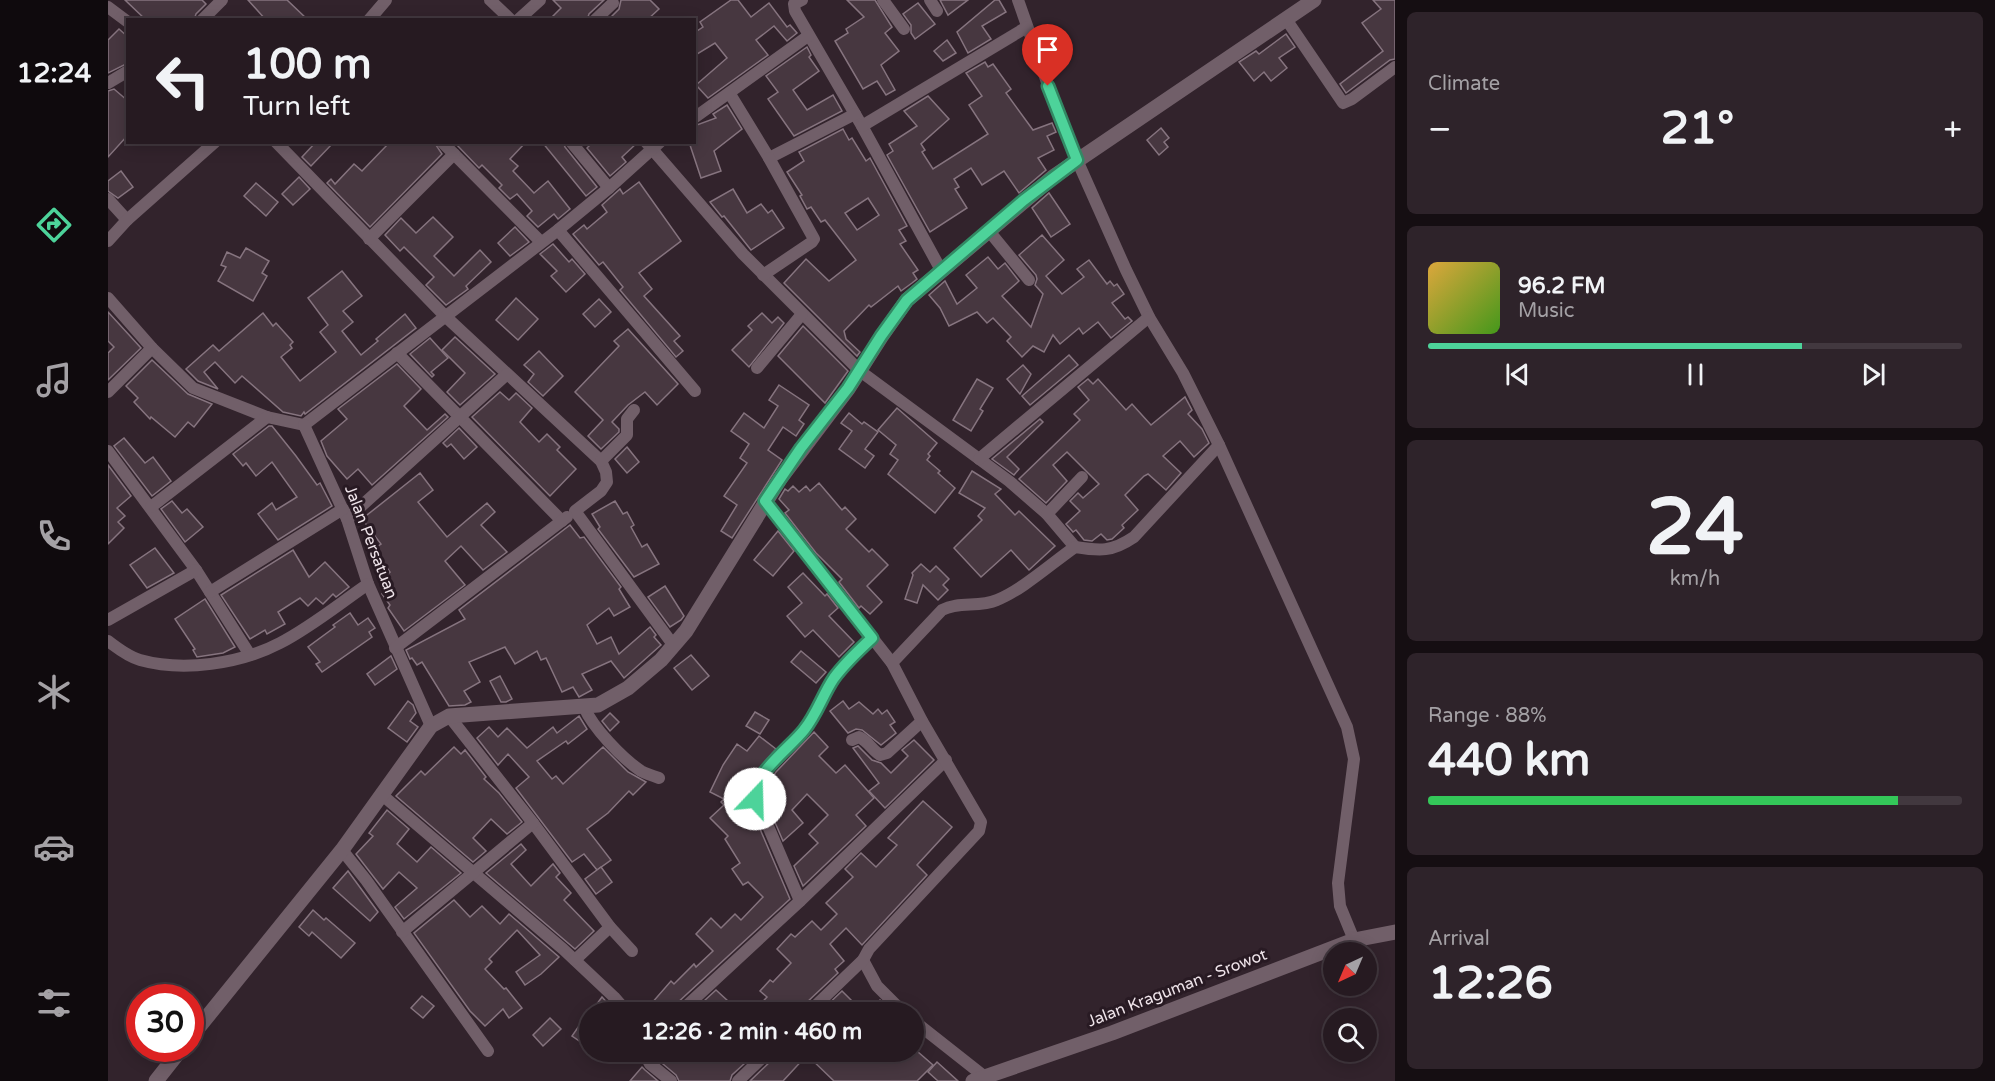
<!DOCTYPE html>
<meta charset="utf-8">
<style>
:root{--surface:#261a21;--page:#2e232a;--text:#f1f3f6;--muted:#a4a1a5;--line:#42383f;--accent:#4dd39a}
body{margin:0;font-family:"Varela Round",sans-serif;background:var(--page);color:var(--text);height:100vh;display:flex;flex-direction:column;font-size:22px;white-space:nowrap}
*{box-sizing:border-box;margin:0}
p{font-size:20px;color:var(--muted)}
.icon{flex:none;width:33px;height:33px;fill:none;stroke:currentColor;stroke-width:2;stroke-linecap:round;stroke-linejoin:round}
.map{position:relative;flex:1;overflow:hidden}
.sheet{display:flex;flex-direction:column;gap:12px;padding:12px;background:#150e12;width:600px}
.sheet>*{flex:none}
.guide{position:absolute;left:18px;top:18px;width:570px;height:126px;border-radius:0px;box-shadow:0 3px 15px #0003,0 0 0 2px var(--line);background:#261a21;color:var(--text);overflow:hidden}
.needle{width:39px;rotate:224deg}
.controls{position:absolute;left:1215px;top:942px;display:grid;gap:12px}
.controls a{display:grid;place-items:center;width:54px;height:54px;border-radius:50%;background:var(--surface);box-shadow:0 3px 15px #0003,0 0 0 2px var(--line);font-size:30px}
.speed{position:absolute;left:18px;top:984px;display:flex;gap:12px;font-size:30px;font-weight:700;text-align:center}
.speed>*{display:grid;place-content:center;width:78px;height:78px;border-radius:50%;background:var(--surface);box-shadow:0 3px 15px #0003,0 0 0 2px var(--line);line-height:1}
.speed .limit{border:9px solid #d22;background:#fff;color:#111}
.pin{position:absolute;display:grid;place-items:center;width:51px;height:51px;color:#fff;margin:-62px -26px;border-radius:50% 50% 50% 0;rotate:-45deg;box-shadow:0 0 6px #0007}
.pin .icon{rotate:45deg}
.me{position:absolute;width:66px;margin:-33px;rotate:21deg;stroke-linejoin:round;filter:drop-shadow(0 0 4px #0008)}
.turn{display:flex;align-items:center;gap:21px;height:126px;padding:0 18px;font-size:27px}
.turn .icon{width:78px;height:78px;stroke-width:2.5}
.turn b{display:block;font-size:42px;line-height:51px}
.big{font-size:45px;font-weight:800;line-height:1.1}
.sheet .widget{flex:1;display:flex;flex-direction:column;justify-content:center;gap:9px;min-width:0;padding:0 21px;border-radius:9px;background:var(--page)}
.sheet .dial{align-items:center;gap:0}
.dial b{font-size:78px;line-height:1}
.song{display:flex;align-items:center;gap:18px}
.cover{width:72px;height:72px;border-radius:9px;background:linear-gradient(135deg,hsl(40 70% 55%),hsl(100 70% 35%))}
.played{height:6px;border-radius:3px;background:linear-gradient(90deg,var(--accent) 70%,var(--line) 70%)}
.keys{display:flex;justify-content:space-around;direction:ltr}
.heat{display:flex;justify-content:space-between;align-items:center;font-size:33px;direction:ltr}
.charge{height:9px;border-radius:4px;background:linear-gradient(90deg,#34c759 88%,var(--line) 0)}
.trip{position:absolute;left:471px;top:1002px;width:345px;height:60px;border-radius:30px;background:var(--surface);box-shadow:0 3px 15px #0003,0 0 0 2px var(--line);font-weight:800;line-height:60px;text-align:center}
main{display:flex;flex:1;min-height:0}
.menu{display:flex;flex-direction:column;width:108px;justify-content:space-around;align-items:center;background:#0f0a0d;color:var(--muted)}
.menu .icon{width:42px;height:42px}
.menu .on{color:var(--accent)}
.menu b{font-size:27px;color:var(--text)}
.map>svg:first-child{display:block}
.building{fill:#473740;stroke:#86747f;stroke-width:1.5;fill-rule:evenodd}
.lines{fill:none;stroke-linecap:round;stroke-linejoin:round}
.minor{stroke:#715f69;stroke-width:12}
.tertiary{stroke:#715f69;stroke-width:15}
.route-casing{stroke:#328964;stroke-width:15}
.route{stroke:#4dd39a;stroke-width:10}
.labels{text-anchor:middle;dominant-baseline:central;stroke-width:6;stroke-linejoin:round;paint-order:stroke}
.street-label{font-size:16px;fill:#efe4ea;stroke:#281a23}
</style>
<main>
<nav class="menu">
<b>12:24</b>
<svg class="icon on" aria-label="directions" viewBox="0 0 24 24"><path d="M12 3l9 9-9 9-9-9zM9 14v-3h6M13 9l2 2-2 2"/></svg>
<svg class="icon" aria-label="music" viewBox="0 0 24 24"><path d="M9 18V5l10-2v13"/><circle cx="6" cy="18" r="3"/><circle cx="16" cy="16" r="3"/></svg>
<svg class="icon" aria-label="phone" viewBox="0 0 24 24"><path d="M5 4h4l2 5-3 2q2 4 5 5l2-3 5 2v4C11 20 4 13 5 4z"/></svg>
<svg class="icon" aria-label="climate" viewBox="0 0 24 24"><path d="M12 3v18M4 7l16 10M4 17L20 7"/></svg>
<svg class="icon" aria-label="car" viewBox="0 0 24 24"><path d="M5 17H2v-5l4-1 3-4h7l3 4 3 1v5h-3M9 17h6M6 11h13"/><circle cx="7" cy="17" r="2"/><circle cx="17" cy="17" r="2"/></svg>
<svg class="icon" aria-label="filters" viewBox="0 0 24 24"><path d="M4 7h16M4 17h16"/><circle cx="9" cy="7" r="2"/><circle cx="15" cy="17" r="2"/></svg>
</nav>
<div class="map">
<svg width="1287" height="1081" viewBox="0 0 1287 1081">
<rect width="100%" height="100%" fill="#32232c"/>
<g class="building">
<path d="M17 0H94L98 4 88 14 86 20H38Z"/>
<path d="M140 0H179L200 20H158Z"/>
<path d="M445 0H496L481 14 479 20H441L453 8Z"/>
<path d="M513 0H542L551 9 539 20H500L511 9Z"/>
<path d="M623 0H630L643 17 661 3 679 27 682 25 689 33 679 41 666 26 648 40 660 55 600 98 588 85 619 58 607 43 586 56V33L595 27 592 22Z"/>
<path d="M739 0H767L784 27 777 33 791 51 773 65 787 90 778 95 769 81 755 89 727 41 740 33 738 29 756 17Z"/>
<path d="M832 0H860L840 15Z"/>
<path d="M887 0H891L898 12 874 26 883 39 860 53 849 32Z"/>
<path d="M1265 0H1287V59L1282 60 1238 93 1232 84 1275 51 1254 23 1273 9Z"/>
<path d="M810 3 827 24 807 39 803 33V25L795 14Z"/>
<path d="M11 29 20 37V63L0 73V40Z"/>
<path d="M1178 34 1187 47 1171 58 1179 68 1163 81 1156 72 1146 81 1131 62 1148 51 1151 54Z"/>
<path d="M839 40 848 53 835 61 826 51Z"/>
<path d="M699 47 703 55 701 57 711 71 685 90 699 110 725 95 734 111 686 136 660 99 670 92 658 76Z"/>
<path d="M877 62 880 67 885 64 903 89 898 93 925 130 944 123 948 132 939 136 946 150 930 158 938 170 911 193 896 171 874 185 863 168 846 179 851 187 847 189 859 208 822 232 779 155 785 151 781 144 809 126 796 111 820 96 841 119 813 144 817 150 814 152 825 169 880 134 861 105 874 96 858 73Z"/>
<path d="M6 89 20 101V135L0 157V91Z"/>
<path d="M619 105 634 129 606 151 613 171 593 178 581 142H586V126L608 118 605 114Z"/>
<path d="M1053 128 1061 138 1056 142 1060 147 1051 155 1039 140Z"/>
<path d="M735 129 741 140 744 138 758 161 762 158 799 226 791 230 798 241 792 244 810 270 805 273 809 279 804 283 793 291 790 286 763 307 761 305 736 331 738 339 752 352 749 356 676 283 698 259 721 281 748 260 717 220 713 222 703 207 699 209 692 196 694 195 679 172 696 161 691 152ZM760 198 771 215 749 230 737 213Z"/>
<path d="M208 142H226L203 166 194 157Z"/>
<path d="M282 142H326L334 154 262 227 219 183 223 179 227 184 246 164 254 171Z"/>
<path d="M346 142H418L402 159 410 166 405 171 426 193 440 181 462 209 450 219 446 214 430 227 419 216 424 211 409 194 402 199 391 188 394 185 374 165 371 168Z"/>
<path d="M434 142H455L457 147 489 187 478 196Z"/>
<path d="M485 142H530L514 157 518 162 502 176 479 148Z"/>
<path d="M13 171 25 187 10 198 0 191V181Z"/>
<path d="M191 177 202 189 185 205 174 194Z"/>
<path d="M531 182 573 241 531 273 544 289 536 296 572 336 566 341 575 351 568 357 512 290 515 287 495 262 491 265 465 234 476 225 479 229 499 212 494 205 512 189 515 194Z"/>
<path d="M148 183 170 202 158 216 136 196Z"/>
<path d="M625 189 639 213 653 204 660 213 664 210 676 228 643 250 616 216 614 217 602 202Z"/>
<path d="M941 193 962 224 943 237 924 208Z"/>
<path d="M325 217 345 237 326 256 346 276 372 250 383 262 358 286 360 289 338 305 318 285 326 277 296 247 292 251 277 235 293 218 308 233Z"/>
<path d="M407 227 421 242 402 256 390 243Z"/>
<path d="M934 235 956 260 938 276 954 294 976 277 969 269 981 260 999 284 1002 281 1006 286 1009 284 1016 294 1004 303 1017 319 1020 317 1024 321 1003 338 990 322 975 334 971 328 952 344 945 335 936 352 925 346 914 357 899 341 903 337 885 318 879 323 869 312 841 326 832 308 821 295 837 281 849 304 869 288 858 275 880 257 890 269 897 263 911 281 894 296 923 327 935 294 927 285 929 279 928 275 911 255Z"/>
<path d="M445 244 461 262 464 259 477 274 458 292 443 276 449 271 432 254Z"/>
<path d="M138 248 161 261 154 273 159 276 145 301 110 281 118 267 113 265 119 252 132 258Z"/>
<path d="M234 271 254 296 235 311 245 322 234 331 253 355 270 341 268 339 297 314 308 328 197 414 196 412 193 416 175 412 134 376 127 383 107 362 96 372 110 389 90 381 78 369 105 345 111 351 155 313 165 326 168 323 185 342 182 345 184 348 173 357 192 381 228 352 212 332 220 325 200 298Z"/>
<path d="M408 298 430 319 410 340 388 320Z"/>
<path d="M491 299 503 312 487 327 475 314Z"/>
<path d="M0 312 33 348 0 380V353L6 347 0 341Z"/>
<path d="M654 313 664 323 670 317 676 323 641 367 624 350 644 330 640 326Z"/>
<path d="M695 326 740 371 717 403 670 356Z"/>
<path d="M520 329 570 384 549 405 537 392 520 405 504 422 511 429V432L493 449 480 436 495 420 467 392 511 346 506 341Z"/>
<path d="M347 337 387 374 352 405 339 392 357 373 334 350Z"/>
<path d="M322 338 340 358 323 372 326 375 324 377 302 354Z"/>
<path d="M431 351 455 376 435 396 420 382 426 374 416 365Z"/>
<path d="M961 355 970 365 922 405 914 396Z"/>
<path d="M44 360 80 394 104 404 86 427 80 422 67 437 43 417 42 419 26 402 30 398 18 386Z"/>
<path d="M289 364 313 389 296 406 319 430 337 414 340 417 264 485 250 469 239 479 219 456 213 441 239 419 230 409Z"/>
<path d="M915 365 923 374 912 394 899 379Z"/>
<path d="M869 379 885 388 872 409 875 411 863 431 845 420Z"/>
<path d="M980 379 985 384 990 379 1018 410 1024 404 1043 425 1077 397 1084 410 1080 414 1094 429 1101 443 1086 457 1072 441 1055 456 1073 473 1058 490 1040 474 1036 476 1017 495 1030 510 1014 525 1016 528 1004 539 999 540 993 534 984 541 976 540 968 530 965 532 958 524 972 511 962 501 970 493 975 498 991 484 959 452 945 465 959 481 938 503 911 479 972 420 966 414 981 400 970 387Z"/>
<path d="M671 385 701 405 691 420 696 424 688 436 675 427 660 450 674 460 624 538 613 531 629 505 616 496 639 463 632 458 641 444 623 431 636 413 656 428 670 406 661 400Z"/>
<path d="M392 392 401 400 408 393 424 408 412 422 431 442 439 434 452 447 449 450 468 469 442 496 364 417Z"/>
<path d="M789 408 829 443 820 454 822 456 819 460 832 471 830 473 847 488 827 513 780 474 790 460 782 454 788 445 770 430Z"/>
<path d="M741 413 754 424 756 422 770 432 757 449 766 456 757 468 731 449 744 431 733 423Z"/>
<path d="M932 419 935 422 899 457 911 469 906 475 884 459Z"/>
<path d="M161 426H164L188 456 209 485 212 483 224 506 170 540 150 514 164 503 168 510 189 497 164 462 148 476 138 463 135 466 125 454Z"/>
<path d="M351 428 369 447 356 459 343 444 339 447 335 443Z"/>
<path d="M16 438 37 463 45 457 63 481 44 496 6 446Z"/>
<path d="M519 447 531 462 519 473 507 459Z"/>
<path d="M0 465 23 496 9 508 17 516 10 522 16 528 0 544Z"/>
<path d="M864 471 893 489 887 494 907 515 911 511 947 546 921 570 903 550 873 577 846 548 874 520 870 516 877 508 851 493Z"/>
<path d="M312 473 325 490 310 502 339 537 379 503 387 512 373 525 399 552 375 570 353 546 337 561 357 585 296 631 280 608 282 605 274 594 281 589 273 579 282 572 266 549 273 544 254 519Z"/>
<path d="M711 483 734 510 737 507 748 519 738 529 761 552 764 549 780 565 759 586 774 602 762 614 753 606 751 608 731 582 734 579 708 553 677 513 681 510 671 499 677 489 680 491 685 486 691 492 698 486 702 491Z"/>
<path d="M64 501 74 513 79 509 95 527 77 542 53 509Z"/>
<path d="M507 501 515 514 519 512 526 525 523 527 534 547 539 544 551 564 526 577 490 529 492 527 484 514Z"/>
<path d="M462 525 472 538 476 537 513 587 511 589 522 607 506 616 501 608 479 625 489 644 503 637 511 654 542 627 548 635 546 637 553 645 516 678 503 661 474 674 484 690 471 697 465 687 454 692 438 658 433 660 429 651 407 664 397 647 361 662 372 682 356 691 363 702 357 705 341 706 314 662 309 665 304 658 302 659 298 650 357 619 351 610Z"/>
<path d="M670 531 686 551 665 576 646 560Z"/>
<path d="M47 548 66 573 39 588 22 565Z"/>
<path d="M185 550 201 577 217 562 241 587 228 597 225 594 215 604 208 598 200 606 192 598 170 612 177 624 159 634 157 630 142 639 113 595Z"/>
<path d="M813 564 822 572 828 566 841 579 835 585 840 590 830 600 815 585 809 603 797 599 805 575 804 573Z"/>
<path d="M695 573 717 596 719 594 730 608 721 616 746 642 731 657 705 630 697 637 679 616 694 603 680 587Z"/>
<path d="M557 586 576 616 573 620 562 627 540 597Z"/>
<path d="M97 599 127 647 115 653 89 657 85 650 87 649 67 619Z"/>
<path d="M242 613 250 625 260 618 267 628 261 632 264 637 214 672 208 664 212 662 200 647 227 627 225 625Z"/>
<path d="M693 651 718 672 708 683 683 662Z"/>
<path d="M583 655 601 676 584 690 566 668Z"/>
<path d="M283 656 289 669 267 685 259 674Z"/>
<path d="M392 676 404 699 398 702H393L382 681Z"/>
<path d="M300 701 305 705 308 713 302 721 310 727 299 742 280 728Z"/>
<path d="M735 701 741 709 751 702 765 714 770 709 774 714 779 710 787 722 782 725 788 733 773 745 754 730 748 729 740 733 722 711Z"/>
<path d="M647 712 661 720 652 734 638 726Z"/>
<path d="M502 713 511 722 502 731 494 721Z"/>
<path d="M471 716 479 729 460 744 458 741 429 761 444 779 448 776 455 784 495 747 520 772 538 782 525 795 521 791 500 813 479 829 503 860 489 870 476 854 464 862 408 788 421 777 400 754 390 765 369 738 381 727 390 737 399 728 419 748 445 727 449 733Z"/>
<path d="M706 732 720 747 711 756 728 773 737 765 766 798 748 815 758 826 695 886 686 866 710 843 701 834 720 815 699 794 684 810 695 823 675 841 654 792 668 772Z"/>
<path d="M651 736 668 749 643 778 638 787 637 794 682 899 566 1006 564 1012H536L563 981 566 984 586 964 588 967 605 951 588 934 603 918 613 928 627 914 633 920 655 897 640 882 635 885 624 869 632 863 617 839 620 836 602 818 616 805 613 802 616 799 602 792 615 765 629 744 639 751Z"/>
<path d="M806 740 826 760 777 808 761 791 771 783 745 748 750 746 764 760 773 763 783 773 800 756 794 750Z"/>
<path d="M346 747 353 754 357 750 378 777 376 779 391 793 414 822 399 834 383 819 365 838 378 851 365 862 288 796 313 771 317 775Z"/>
<path d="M815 801 844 827 809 865 819 875 754 945 738 928 722 944 736 961 727 969 730 973 695 1006 693 1012H645L659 997 652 991 662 980 665 982 683 963 669 949 683 934 687 937 704 921 713 930 729 914 718 903 745 877 737 869 753 853 768 867 789 845 780 838Z"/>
<path d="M279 810 301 829 289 844 309 862 323 847 353 873 296 919 287 907 309 888 291 872 275 889 248 854 265 836 261 833Z"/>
<path d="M413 844 418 850 403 864 423 886 445 864 452 873 448 877 463 893 456 900 486 931 467 949 378 873Z"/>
<path d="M493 867 504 882 488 894 477 879Z"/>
<path d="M240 871 270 912 262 921 225 888Z"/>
<path d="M346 900 362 917 374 906 392 924 401 914 451 957 433 974 417 985 408 972 432 955 409 930 381 959 384 962 377 969 396 989 398 988 414 1008 401 1018 395 1009 377 1026 362 1011 306 933Z"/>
<path d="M205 910 216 920 218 918 247 943 233 958 204 932 201 936 191 927Z"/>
<path d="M608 990 632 1012H584Z"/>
<path d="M734 991 755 1012H736L728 1004 720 1012H712Z"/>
<path d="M314 996 326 1006 315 1018 303 1008Z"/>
<path d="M494 997 504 1008 501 1012H483Z"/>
<path d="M772 1000 784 1012H760Z"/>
<path d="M482 1010V1048L464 1036Z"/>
<path d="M442 1018 453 1029 435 1046 425 1035Z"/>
<path d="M556 1052H649L624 1075 622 1081H571L568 1075 549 1059Z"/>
<path d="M668 1052H810L825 1065 809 1081H726L699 1055 675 1081H642L666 1058Z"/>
<path d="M829 1062 850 1081H830L820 1072Z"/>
<path d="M534 1067 537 1070 550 1081H522Z"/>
</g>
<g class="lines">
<g class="minor">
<path d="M382 0 403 20"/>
<path d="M694 0 686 4 687 11 754 126 833 270"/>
<path d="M775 0 796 29"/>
<path d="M822 0 829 11"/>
<path d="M910 0 947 105 969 160 1018 270 1041 317 1075 373 1111 445 1239 727 1246 759 1230 883 1232 906 1246 940"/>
<path d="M0 7 20 22"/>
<path d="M1178 19 1235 103 1244 99 1287 67"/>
<path d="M94 20 114 0"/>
<path d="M261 20 278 0"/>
<path d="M410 20 432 0"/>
<path d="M487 20 505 3"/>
<path d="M0 83 20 71"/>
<path d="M622 94 661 158 747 114"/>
<path d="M586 118 700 36"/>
<path d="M754 126 919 27"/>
<path d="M168 142 337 316 493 461 498 472 499 482 493 491 467 511 566 646"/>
<path d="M334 142 433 242"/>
<path d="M463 142 501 188"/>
<path d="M538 142 635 254 752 371 901 481 939 514 967 547"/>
<path d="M0 199 19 220"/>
<path d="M450 230 587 391"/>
<path d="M881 231 921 280"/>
<path d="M261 239 346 154"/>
<path d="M0 241 19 220 107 142"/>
<path d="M655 275 704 242 706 239 661 158"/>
<path d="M0 298 44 348 85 388 159 417 196 425"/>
<path d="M289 353 454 521"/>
<path d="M649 368 694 314"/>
<path d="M0 392 44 348"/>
<path d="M196 425 450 230 501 188 552 142"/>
<path d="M196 425 239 519 260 584 323 726"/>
<path d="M0 451 88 570 142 655"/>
<path d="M871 459 1041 317"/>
<path d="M493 461 519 435V419L526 410"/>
<path d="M657 501 784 663"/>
<path d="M43 507 159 417"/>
<path d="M939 514 974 477"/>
<path d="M239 519 399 374"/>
<path d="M102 592 235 509"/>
<path d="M0 620 88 570"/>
<path d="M0 641C9 648 21 657 32 660 75 672 132 664 172 643 203 627 231 604 260 584"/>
<path d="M287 648 459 517"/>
<path d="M476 707C485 728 514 758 533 771 539 774 545 776 551 778"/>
<path d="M341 716 425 823 502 927 524 951"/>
<path d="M744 740 751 737C760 741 764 750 772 755L779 753 814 721"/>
<path d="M273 794 455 949 506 997 519 1012"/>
<path d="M234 850 258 880 380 1051"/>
<path d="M692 901 645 791C657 767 679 751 696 730 709 715 714 695 726 678 736 663 751 650 764 638"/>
<path d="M294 932 425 823"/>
<path d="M467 960 502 927"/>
<path d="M755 960 769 986 795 1012"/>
<path d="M572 1012 692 901 838 760"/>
<path d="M701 1012 755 960 761 949 871 831 873 822 814 721 784 663 834 610C851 601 871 608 889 600 914 590 944 563 967 547 992 551 1004 552 1026 537L1111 445"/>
<path d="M806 1021 877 1077"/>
<path d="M536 1052 542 1064 563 1081"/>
<path d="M630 1081 660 1052"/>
</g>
<g class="tertiary">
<path d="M82 1038 234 850 323 726 341 716 490 705 520 688 553 660 578 631 672 479 740 389 773 337 799 300 945 177 1206 0"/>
<path d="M48 1081 74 1048"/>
<path d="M865 1081 1004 1033 1246 940 1287 932"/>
</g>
</g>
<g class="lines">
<defs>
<path id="route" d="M647 799C642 776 683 747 696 730 709 714 715 694 726 678 737 663 751 650 764 638L657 501 693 448 740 388 773 336 799 300 916 200 969 160 940 86"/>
</defs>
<use href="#route" class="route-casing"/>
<use href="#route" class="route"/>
</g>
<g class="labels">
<g class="street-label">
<text transform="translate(263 542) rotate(69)">Jalan Persatuan</text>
<text transform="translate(1069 988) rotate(-21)">Jalan Kraguman - Srowot</text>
</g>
</g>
</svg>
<div class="controls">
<a><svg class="needle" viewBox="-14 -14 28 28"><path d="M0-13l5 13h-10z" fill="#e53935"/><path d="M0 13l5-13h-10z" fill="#a4a1a5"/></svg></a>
<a><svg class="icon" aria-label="search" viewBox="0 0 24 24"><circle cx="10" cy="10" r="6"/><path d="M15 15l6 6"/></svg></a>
</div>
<div class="speed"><div class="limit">30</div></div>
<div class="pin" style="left:940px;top:86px;background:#d93025"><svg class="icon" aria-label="arrive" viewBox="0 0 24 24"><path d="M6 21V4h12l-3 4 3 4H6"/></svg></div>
<svg class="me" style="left:647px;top:799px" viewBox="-20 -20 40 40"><circle r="19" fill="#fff"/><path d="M0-13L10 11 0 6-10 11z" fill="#4dd39a"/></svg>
<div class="trip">12:26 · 2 min · 460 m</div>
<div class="guide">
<div class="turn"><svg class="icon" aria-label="left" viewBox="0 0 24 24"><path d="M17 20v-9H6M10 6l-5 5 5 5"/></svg><div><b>100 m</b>Turn left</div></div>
</div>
</div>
<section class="sheet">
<div class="widget"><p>Climate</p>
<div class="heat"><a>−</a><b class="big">21°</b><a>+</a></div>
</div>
<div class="widget">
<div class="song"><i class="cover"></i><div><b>96.2 FM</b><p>Music</p></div></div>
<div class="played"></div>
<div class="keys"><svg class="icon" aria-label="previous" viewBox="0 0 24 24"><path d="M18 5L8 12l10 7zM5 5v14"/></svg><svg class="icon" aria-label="pause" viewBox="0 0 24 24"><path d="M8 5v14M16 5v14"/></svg><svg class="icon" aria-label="next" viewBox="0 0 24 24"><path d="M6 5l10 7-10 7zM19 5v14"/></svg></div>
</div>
<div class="widget dial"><b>24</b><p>km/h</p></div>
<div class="widget"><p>Range · 88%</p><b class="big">440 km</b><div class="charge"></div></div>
<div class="widget"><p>Arrival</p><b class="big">12:26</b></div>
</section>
</main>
